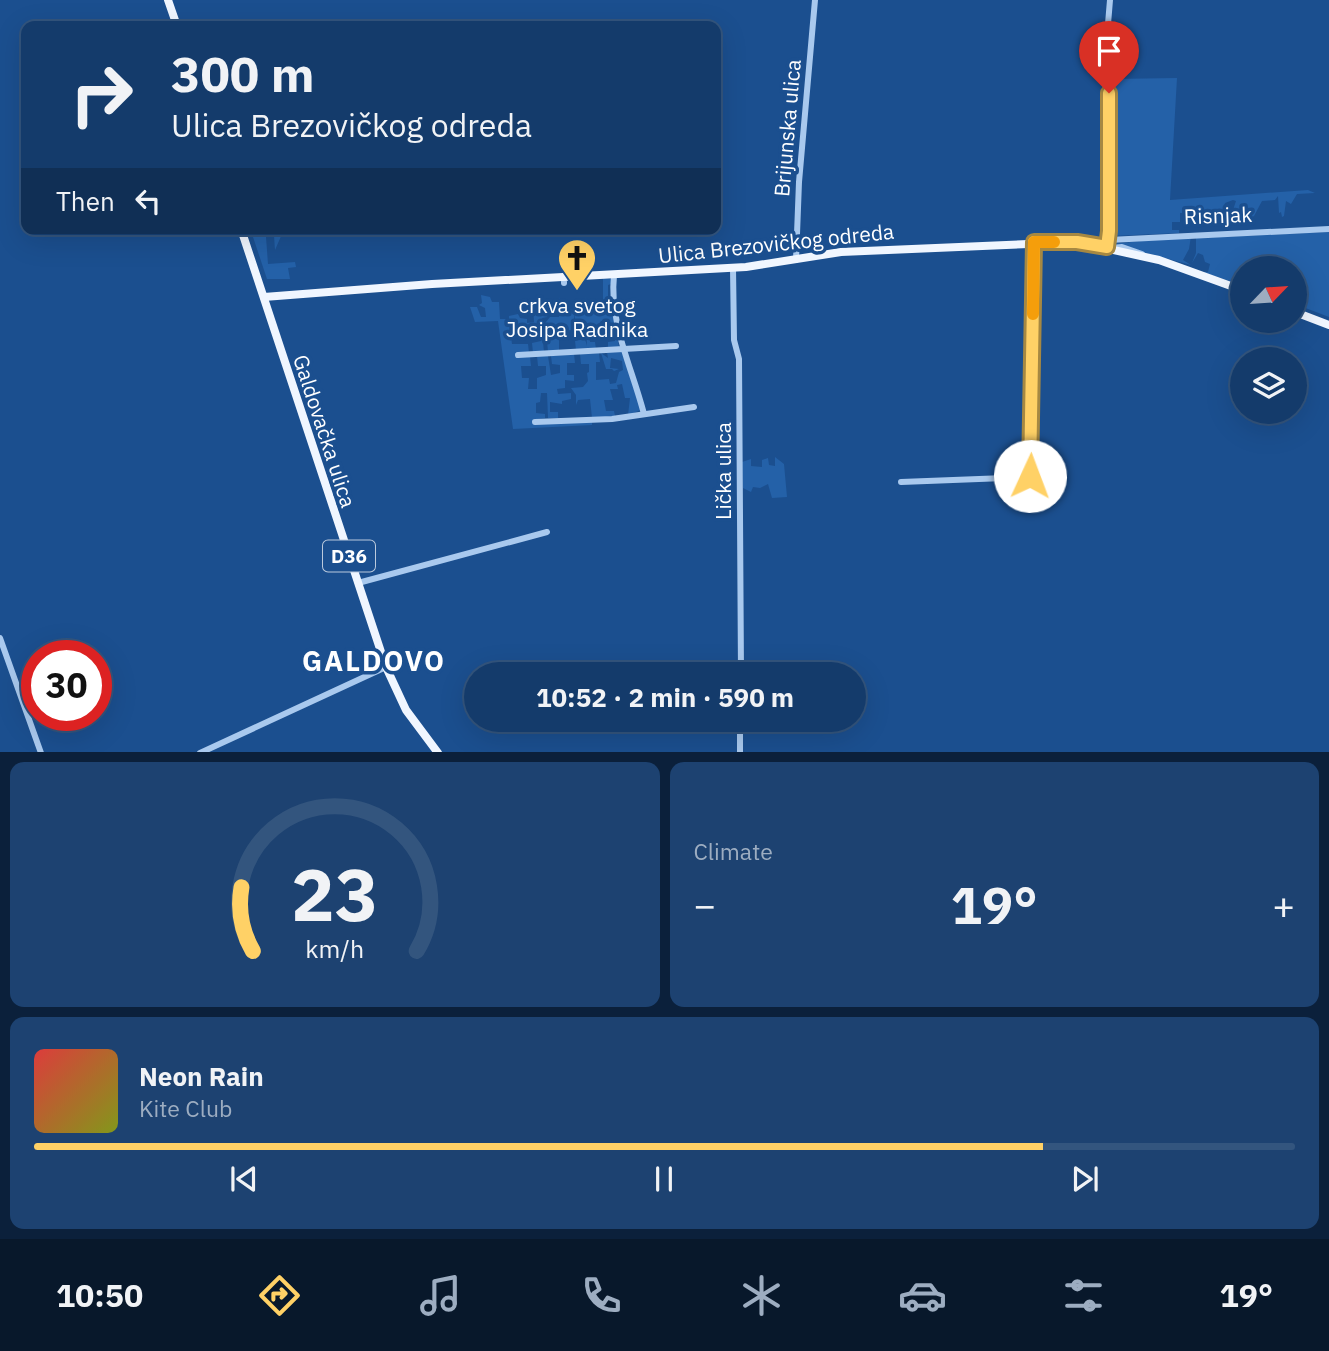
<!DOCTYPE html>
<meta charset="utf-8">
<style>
:root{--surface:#143b6b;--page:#1d4271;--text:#f1f3f6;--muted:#9dadc1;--line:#33557e;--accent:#ffd166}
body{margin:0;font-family:"IBM Plex Sans",sans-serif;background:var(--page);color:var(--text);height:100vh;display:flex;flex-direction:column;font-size:26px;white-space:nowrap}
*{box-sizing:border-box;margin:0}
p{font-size:23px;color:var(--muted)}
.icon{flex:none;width:38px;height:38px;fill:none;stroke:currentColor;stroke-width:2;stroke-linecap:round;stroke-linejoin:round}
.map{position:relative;height:752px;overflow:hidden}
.sheet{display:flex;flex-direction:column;gap:10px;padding:10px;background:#0b203b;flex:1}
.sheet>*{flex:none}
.guide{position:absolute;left:21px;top:21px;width:700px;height:214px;border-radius:14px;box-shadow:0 7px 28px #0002,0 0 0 2px var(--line);background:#143b6b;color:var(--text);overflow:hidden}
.needle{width:46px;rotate:65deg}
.controls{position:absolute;left:1230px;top:256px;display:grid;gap:14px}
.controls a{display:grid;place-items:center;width:77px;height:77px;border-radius:50%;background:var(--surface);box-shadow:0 7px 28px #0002,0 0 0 2px var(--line);font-size:35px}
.speed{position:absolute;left:21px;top:640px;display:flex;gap:14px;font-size:35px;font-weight:700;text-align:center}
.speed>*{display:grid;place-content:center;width:91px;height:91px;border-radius:50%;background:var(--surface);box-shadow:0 7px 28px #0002,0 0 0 2px var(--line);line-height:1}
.speed .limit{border:10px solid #d22;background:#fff;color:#111}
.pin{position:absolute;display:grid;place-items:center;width:60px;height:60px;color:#fff;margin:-72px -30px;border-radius:50% 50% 50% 0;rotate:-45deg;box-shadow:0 0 7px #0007}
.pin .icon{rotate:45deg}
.me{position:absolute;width:77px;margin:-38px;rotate:2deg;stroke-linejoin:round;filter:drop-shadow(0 0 5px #0008)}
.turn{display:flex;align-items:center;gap:24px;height:147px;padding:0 35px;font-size:32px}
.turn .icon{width:91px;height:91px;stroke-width:2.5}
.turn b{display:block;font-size:49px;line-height:60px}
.then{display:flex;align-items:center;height:66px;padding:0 35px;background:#0003;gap:14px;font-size:26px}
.big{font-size:52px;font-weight:700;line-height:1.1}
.sheet .card{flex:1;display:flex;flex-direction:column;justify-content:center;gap:10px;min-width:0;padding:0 24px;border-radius:14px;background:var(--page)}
.sheet .dial{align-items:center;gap:0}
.dial svg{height:182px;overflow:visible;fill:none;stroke:var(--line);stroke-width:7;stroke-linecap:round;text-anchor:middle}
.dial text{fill:var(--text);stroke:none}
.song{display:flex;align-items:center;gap:21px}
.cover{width:84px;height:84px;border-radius:10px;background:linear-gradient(135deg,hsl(0 70% 55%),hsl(70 70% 35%))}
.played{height:7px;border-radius:4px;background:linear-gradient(90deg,var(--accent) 80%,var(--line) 80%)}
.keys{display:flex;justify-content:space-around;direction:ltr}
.heat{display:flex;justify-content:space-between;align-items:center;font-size:38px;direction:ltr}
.sheet .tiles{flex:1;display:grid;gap:10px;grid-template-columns:1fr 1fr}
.card:last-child{grid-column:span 2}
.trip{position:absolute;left:464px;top:662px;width:402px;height:70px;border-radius:35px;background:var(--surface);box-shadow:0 7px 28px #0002,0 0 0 2px var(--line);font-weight:700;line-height:70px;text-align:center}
.tabs{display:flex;height:112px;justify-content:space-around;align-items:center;background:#08182b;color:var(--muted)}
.tabs .icon{width:49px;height:49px}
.tabs .active{color:var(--accent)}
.tabs b{font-size:32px;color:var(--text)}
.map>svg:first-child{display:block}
.green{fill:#2461a8}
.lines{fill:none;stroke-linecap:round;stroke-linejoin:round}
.minor{stroke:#a9c9ee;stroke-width:6}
.major{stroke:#f0f6ff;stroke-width:8}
.route-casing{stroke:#a68842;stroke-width:18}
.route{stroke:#ffd166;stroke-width:12}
.slow{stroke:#f59e0b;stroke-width:12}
.labels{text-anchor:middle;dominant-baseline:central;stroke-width:7;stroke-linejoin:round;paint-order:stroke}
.shield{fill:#1b4f8f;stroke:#bbcadd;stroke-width:2}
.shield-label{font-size:19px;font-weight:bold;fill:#fff}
.street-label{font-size:21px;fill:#fff;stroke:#1b4f8f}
.poi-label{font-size:21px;fill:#fff;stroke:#1b4f8f}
.district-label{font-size:28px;font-weight:bold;letter-spacing:2px;fill:#fff;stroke:#1b4f8f}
</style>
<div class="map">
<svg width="1329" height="753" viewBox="0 0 1329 753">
<rect width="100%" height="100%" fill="#1b4f8f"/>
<g class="green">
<path d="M1177 78 1170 200 1308 190 1315 193 1297 194 1291 204 1286 201 1284 216 1282 217 1281 212 1279 213 1278 196 1275 200 1262 201 1254 216 1243 221V217L1239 218 1241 211 1233 210 1236 201 1233 200 1225 203 1222 212 1201 213 1202 220 1191 219V213H1180V222H1172V230H1179V233L1111 236 1113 79Z"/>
<path d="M1329 232V317L1295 304V268H1242V285L1202 272H1208L1210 264 1205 262 1203 255 1198 253 1192 263 1196 253V238Z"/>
<path d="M282 234 275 250 274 236 266 237 268 264 295 262 296 267 288 268 290 279H267L253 237Z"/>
<path d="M1191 236 1189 249 1183 260 1191 265 1112 244Z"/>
<path d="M603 278 611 279V284L608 285V300L612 301 619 347 608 348V342L615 341V332H606L605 321H601L597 328 589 329 590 342H595L596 349 576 350 575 341 585 339 587 346 586 330H575V313L572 330 564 331 563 327 559 328V350L548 352 547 341 555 338 553 327 542 332 544 352 533 353 532 343 541 341 539 330 515 331V336L511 337 512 344H528L529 353H516L515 357H530L531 366H521L522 378H529L528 389H537V378L546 375V366H538L537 356H548L551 375 560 373V365L552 364 551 356 574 354 575 363H567V375H574V381L565 380V388L557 389 558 394 571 393V399L562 401V404L550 402V412H558V418H548L547 393H541L540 402 536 403V413L545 414V418L537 419 536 422H592V425L513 429 498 321 475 322 470 307H477L481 317H486L485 308 479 305 482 303 481 295 490 297 492 302H499L500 319H509V316L518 314 520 318 527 319V323L534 322 533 304 542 303 548 311 547 317 542 318 543 322H546L550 317H559V297L561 310 576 309 577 301 585 300V297L587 314H591V311L603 313Z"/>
<path d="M607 352H622L641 410 628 415 630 398H625L622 384 617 385 618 389H610L613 400H604L606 411H614L615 416 592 418 590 399 578 400 576 405V395L571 388 583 387 588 381 587 373 589 372V364H581L580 354 599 353 600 362H596V380L609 379 610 384 616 383 619 372 623 370 622 361 611 358 610 368 619 369 614 371 612 369H606L601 353 608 358Z"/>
<path d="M775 457 784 464 787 497 772 498 768 484 760 488 753 487 751 492 743 488 742 462 751 459V466L762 467V460L768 458 769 465 775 466Z"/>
</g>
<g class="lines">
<g class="minor">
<path d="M1109 240 1329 229"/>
<path d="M1107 247 1109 231 1108 24 1110 0"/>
<path d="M1112 248 1122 247 1142 254"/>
<path d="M796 260 799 182 815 0"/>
<path d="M733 268 734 340 739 359 741 674"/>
<path d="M614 275C609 324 632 367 644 414"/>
<path d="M564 282V283"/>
<path d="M518 355 676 346"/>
<path d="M535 422 612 419 694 407"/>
<path d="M901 482 1029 477 1034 242"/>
<path d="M358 583 547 532"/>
<path d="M0 638 41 753"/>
<path d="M200 753 386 667"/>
<path d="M740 753V719"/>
</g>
<g class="major">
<path d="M168 0 177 26"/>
<path d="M241 229 386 667 406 710 438 753"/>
<path d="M264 297 432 284 746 267 841 252 1077 242 1159 260 1242 290"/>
<path d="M1295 312 1329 325"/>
</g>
</g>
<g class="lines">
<defs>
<path id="route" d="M1030 476 1034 242H1077L1107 247 1109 231V93"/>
</defs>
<use href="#route" class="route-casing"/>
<use href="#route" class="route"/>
<path class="slow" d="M1033 314 1034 242H1054"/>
</g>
<defs>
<symbol id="church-pin" viewBox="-11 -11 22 30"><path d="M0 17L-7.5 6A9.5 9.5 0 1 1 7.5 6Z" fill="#ffd166" stroke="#1b4f8f"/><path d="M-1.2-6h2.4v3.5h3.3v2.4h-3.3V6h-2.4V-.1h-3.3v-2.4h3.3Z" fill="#111"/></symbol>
</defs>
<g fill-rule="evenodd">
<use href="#church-pin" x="555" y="236" width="44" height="60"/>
</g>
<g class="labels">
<rect class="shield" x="323" y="540.5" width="52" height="31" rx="5"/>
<g class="shield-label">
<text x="349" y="556">D36</text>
</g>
<g class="street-label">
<text transform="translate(787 128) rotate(-85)">Brijunska ulica</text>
<text transform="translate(1218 215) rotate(-2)">Risnjak</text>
<text transform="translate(776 243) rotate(-6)">Ulica Brezovičkog odreda</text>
<text transform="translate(325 431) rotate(72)">Galdovačka ulica</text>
<text transform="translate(723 471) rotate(-90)">Lička ulica</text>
</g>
<g class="poi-label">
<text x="577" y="305">crkva svetog<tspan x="577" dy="24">Josipa Radnika</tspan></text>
</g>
<g class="district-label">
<text x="374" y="660">GALDOVO</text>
</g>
</g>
</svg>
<div class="controls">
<a><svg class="needle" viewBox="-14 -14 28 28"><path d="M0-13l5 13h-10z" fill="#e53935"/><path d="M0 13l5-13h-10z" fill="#9dadc1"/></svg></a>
<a><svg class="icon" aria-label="layers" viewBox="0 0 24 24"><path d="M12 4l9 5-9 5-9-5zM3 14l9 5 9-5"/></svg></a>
</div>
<div class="speed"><div class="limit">30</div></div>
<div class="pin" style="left:1109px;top:93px;background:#d93025"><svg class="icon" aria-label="arrive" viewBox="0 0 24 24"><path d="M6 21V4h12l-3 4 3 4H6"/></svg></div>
<svg class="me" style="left:1030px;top:476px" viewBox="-20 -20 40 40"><circle r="19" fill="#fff"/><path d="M0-13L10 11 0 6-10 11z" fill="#ffd166"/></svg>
<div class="trip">10:52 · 2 min · 590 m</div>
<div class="guide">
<div class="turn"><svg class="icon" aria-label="right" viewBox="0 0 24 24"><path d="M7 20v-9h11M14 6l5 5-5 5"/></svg><div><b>300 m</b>Ulica Brezovičkog odreda</div></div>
<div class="then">Then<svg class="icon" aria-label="left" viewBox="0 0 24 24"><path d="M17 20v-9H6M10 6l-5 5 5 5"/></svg></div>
</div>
</div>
<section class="sheet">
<div class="tiles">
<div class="card dial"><svg viewBox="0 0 100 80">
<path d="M14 69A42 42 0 1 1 86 69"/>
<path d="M14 69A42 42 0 0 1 9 41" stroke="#ffd166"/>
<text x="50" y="56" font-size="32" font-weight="700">23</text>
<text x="50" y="72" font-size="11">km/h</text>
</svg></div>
<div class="card"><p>Climate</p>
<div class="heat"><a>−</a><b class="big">19°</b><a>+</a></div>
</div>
<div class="card">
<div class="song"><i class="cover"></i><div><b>Neon Rain</b><p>Kite Club</p></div></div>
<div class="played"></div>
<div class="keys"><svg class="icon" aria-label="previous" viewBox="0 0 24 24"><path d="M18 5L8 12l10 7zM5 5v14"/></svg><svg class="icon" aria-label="pause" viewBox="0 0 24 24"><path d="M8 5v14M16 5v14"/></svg><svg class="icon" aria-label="next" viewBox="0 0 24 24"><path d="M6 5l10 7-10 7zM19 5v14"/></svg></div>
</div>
</div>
</section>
<nav class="tabs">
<b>10:50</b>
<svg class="icon active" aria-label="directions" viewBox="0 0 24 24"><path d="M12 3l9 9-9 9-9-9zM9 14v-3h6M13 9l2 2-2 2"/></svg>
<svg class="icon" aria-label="music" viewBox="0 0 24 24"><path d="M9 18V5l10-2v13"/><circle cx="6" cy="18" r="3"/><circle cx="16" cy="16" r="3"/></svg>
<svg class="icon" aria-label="phone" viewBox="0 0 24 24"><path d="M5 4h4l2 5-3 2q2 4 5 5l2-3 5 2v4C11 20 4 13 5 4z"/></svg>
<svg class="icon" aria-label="climate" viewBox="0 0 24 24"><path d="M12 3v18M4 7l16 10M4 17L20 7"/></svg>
<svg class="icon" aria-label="car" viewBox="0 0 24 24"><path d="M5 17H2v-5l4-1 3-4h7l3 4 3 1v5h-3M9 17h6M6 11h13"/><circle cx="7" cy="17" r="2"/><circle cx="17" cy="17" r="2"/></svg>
<svg class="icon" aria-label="filters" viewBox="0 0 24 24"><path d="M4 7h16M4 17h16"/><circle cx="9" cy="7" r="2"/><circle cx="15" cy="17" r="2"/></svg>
<b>19°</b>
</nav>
